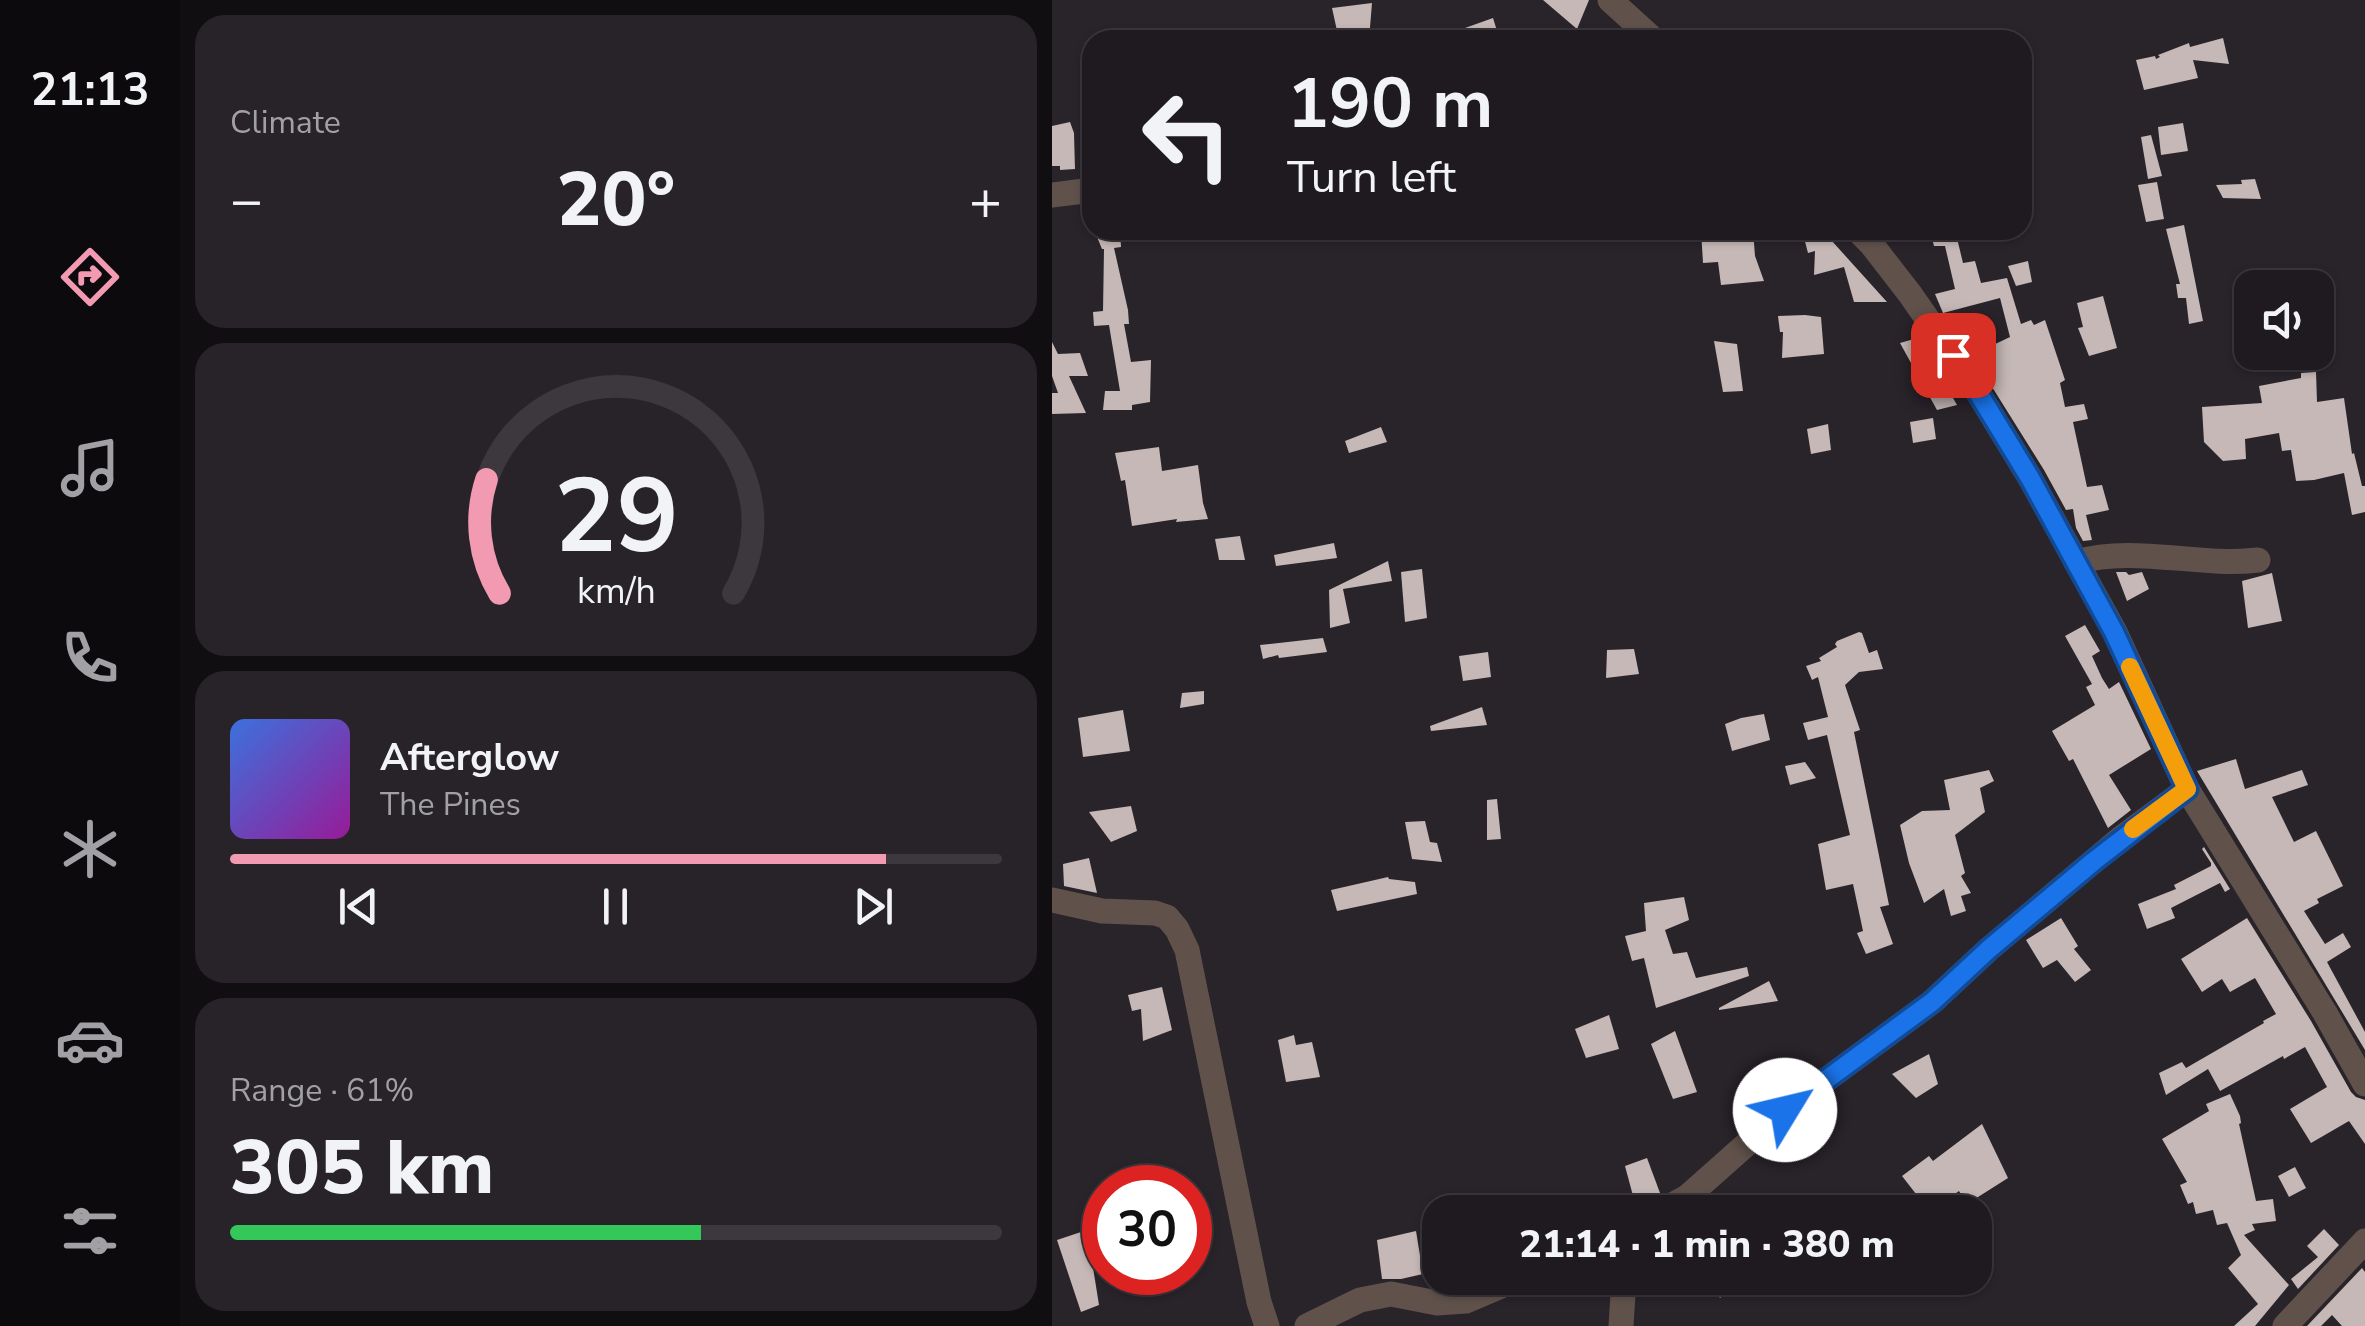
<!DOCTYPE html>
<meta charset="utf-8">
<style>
:root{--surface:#1f1a20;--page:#272329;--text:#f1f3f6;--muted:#a1a1a5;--line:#3c383e;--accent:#f19ab2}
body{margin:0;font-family:"Nunito Sans",sans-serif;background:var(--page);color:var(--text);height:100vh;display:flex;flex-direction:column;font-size:38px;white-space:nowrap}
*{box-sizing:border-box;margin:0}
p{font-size:32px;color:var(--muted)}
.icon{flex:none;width:55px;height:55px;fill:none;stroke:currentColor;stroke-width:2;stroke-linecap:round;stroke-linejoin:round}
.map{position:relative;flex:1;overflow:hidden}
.drawer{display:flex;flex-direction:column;gap:15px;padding:15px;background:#110e12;width:872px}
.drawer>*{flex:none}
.top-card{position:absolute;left:30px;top:30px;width:950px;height:210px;border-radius:30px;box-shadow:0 2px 8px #0004,0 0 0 2px var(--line);background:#1f1a20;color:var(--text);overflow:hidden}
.controls{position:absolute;left:1182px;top:270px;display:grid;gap:20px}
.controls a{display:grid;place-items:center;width:100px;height:100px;border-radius:20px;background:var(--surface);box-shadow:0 2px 8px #0004,0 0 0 2px var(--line);font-size:50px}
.speed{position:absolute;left:30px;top:1165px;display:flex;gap:20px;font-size:50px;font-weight:700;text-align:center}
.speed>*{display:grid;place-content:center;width:130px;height:130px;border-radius:50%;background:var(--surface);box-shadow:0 2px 8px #0004,0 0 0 2px var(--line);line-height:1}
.speed .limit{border:15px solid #d22;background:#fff;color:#111}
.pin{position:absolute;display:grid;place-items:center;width:85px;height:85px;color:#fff;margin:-42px;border-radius:20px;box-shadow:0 5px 15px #0006}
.me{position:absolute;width:110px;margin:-55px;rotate:54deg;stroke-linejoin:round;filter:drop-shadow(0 0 8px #0008)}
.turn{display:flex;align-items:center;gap:35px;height:210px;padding:0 40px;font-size:45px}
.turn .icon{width:130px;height:130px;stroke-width:2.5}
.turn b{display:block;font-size:70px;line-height:85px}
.big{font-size:75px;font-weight:800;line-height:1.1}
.drawer .tile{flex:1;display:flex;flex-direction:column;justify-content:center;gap:15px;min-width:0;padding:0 35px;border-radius:30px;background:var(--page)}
.drawer .dial{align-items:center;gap:0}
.dial svg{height:260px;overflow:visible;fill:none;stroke:var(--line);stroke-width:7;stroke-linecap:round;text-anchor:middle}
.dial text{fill:var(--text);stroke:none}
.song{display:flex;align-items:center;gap:30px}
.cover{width:120px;height:120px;border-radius:15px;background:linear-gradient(135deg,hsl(220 70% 55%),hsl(300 70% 35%))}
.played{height:10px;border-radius:5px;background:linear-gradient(90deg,var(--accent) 85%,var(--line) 85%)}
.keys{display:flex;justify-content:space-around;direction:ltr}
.heat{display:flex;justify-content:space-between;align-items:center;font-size:55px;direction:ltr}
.charge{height:15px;border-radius:8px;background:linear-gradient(90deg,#34c759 61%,var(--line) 0)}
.trip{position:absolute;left:370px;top:1195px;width:570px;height:100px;border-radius:30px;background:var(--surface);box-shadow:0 2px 8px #0004,0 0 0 2px var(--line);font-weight:800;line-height:100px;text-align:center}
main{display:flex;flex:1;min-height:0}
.tabs{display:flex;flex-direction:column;width:180px;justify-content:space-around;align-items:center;background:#0c0a0d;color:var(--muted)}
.tabs .icon{width:70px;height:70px}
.tabs .current{color:var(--accent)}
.tabs b{font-size:45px;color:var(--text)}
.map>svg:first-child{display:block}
.building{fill:#c5b8b6}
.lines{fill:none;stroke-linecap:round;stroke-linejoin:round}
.minor{stroke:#60524b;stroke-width:25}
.route-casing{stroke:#114b97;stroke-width:25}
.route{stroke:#1a73e8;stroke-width:18}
.slow{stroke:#f59e0b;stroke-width:18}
</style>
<main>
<nav class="tabs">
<b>21:13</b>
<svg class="icon current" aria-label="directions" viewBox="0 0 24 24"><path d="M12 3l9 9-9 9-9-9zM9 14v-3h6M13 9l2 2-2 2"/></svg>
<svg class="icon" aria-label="music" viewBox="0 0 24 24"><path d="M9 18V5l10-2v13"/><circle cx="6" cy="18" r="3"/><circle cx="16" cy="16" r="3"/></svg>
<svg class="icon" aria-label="phone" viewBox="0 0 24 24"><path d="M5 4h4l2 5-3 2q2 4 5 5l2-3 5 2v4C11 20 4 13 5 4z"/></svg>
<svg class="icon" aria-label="climate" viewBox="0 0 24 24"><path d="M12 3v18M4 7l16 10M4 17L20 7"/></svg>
<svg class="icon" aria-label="car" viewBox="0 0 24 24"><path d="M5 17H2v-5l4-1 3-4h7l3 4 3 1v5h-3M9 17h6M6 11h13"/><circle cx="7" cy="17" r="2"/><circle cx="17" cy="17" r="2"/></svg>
<svg class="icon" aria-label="filters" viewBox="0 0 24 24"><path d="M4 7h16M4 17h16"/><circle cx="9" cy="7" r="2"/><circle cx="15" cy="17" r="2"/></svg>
</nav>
<section class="drawer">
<div class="tile"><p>Climate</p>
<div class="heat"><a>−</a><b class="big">20°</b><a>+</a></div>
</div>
<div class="tile dial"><svg viewBox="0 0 100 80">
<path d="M14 69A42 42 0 1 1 86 69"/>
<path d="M14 69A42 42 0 0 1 10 34" stroke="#f19ab2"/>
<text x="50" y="56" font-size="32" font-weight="700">29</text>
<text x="50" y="72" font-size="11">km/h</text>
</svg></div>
<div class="tile">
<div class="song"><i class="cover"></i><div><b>Afterglow</b><p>The Pines</p></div></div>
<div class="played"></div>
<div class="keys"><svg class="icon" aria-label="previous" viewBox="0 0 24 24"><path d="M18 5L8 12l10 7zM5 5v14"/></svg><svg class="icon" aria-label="pause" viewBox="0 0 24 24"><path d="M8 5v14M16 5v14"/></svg><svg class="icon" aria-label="next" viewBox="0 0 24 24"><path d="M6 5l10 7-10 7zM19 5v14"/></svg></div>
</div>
<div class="tile"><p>Range · 61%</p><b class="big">305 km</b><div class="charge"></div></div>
</section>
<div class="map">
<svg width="1313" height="1326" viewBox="0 0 1313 1326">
<rect width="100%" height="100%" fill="#29232a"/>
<g class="building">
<path d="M491 0H537L525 29Z"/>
<path d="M320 3 317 40H287L280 8Z"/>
<path d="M441 18 446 34 422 40H385V38Z"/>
<path d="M1171 38 1177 64 1141 60 1146 78 1092 90 1084 60 1103 56 1104 59 1108 57 1106 55 1137 43 1138 47Z"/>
<path d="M18 122 22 133 23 169 8 170V166H0V126Z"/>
<path d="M1131 123 1136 151 1109 155 1106 127Z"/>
<path d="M1099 135 1110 176 1096 179 1089 137Z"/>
<path d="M1203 179 1209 199 1171 198 1164 185 1190 184 1189 180Z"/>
<path d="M1105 182 1112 219 1094 222 1086 185Z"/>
<path d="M1132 225 1151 321 1137 324 1134 298H1126L1124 284H1128L1114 229Z"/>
<path d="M52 230H68L69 247 62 248 76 310 77 324H72L79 362 99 360 98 402 80 405V410H51L53 391H68L57 325 42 326 41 312 51 311 52 249H50L43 232Z"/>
<path d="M649 230H701L703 256 712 281 669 285 666 262 651 263Z"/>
<path d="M750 230H770L835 302H802L792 267 762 275 763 251 756 253Z"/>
<path d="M878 230H903L911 263 923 261 929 283 955 278 969 324 979 320 982 325 993 320 1013 380 1008 383 1013 407 1032 404 1036 419 1021 422 1035 487 1050 485 1057 510 1034 515 1040 540 1031 541 1024 528 1021 509 1014 510 992 470 920 355 958 337 948 298 891 313 883 294 903 289 893 246H882Z"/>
<path d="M976 261 980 282 964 286 956 266Z"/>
<path d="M1051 296 1065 348 1037 356 1026 328 1031 327 1025 303Z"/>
<path d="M753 315 769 317 772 354 730 358 731 332H728L726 316Z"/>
<path d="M862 339 890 379 905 405 885 410 848 343Z"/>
<path d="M662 341 685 344 691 391 671 392Z"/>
<path d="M0 342 6 354 28 353 36 376H17L34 413 0 414V393H6L0 376Z"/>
<path d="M1264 372 1265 402 1292 398 1300 454 1302 453 1310 486H1313V512L1300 515 1292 473 1262 480 1244 481 1239 450 1230 451 1227 433 1193 439 1194 459 1171 461 1152 442 1150 407 1210 403 1207 386 1249 378V373Z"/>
<path d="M881 418 884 439 861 443 858 422Z"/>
<path d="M776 424 779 450 759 454 755 429Z"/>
<path d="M329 427 335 442 297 453 293 441Z"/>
<path d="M107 447 110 471 146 465 151 503 156 519 124 522 125 519 80 526 73 480 69 481 63 453Z"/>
<path d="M188 536 193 560H167L163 539Z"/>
<path d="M282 543 285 558 224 566 222 555Z"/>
<path d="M336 561 340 581 291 589 298 623 278 628 277 590Z"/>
<path d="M370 569 375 618 353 622 349 572Z"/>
<path d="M1064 572H1074L1077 575 1090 572 1097 589 1075 601Z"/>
<path d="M1220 573 1230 621 1196 628 1190 581Z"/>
<path d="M1033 625 1048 651 1040 656 1050 678 1057 689 1067 682 1099 749 1057 775 1079 810 1056 828 1021 759 1017 761 1000 731 1043 705 1034 687 1040 684 1013 636Z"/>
<path d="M807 632 810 633 817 653 825 650 831 669 807 672 793 685 808 730 802 732 837 905 828 907 841 944 814 954 805 933 811 931 801 884 774 890 766 844 798 835 775 735 756 740 751 723 776 717 766 677 760 680 754 666 769 661 767 658 785 647 783 644 785 641Z"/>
<path d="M271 638 275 652 227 658 226 655 211 659 208 645Z"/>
<path d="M582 649 587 674 554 678 555 650Z"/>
<path d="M436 652 439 677 411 681 407 656Z"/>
<path d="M152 691V704L128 708 130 693Z"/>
<path d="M430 707 435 725 379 731 378 726Z"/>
<path d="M71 710 78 751 31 757 26 718Z"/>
<path d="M712 714 718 740 680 751 673 724 689 718Z"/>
<path d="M1184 759 1193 789 1250 770 1256 785 1220 797 1242 842 1264 831 1291 886 1265 899 1267 903 1252 911 1273 944 1291 933 1299 947 1275 962 1313 1032V1050L1145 771Z"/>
<path d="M753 762 764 778 738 785 733 766Z"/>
<path d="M937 770 942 781 928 788 933 812 903 835 913 873 909 876 919 893 909 896 914 911 899 916 892 889 872 903 857 863 848 825 870 811 898 810 892 780Z"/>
<path d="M445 799 449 839 435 840V800Z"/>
<path d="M79 806 85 831 59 842 37 812Z"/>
<path d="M373 821 378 842 385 843 390 862 360 859 353 822Z"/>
<path d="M1152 847 1178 889 1173 892 1168 883 1119 908 1123 918 1095 929 1086 904 1124 889 1122 885 1159 866V863L1150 849Z"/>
<path d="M37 858 45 893 12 886 11 864Z"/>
<path d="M336 877 337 879 363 882 365 894 285 911 279 890Z"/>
<path d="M632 897 637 920 613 930 621 954 635 952 644 978 695 967 697 976 604 1008 592 958 580 961 573 936 594 931 592 903Z"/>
<path d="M1009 918 1026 946 1022 949 1039 970 1023 982 1005 960 991 968 974 940Z"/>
<path d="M1195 918 1259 1021 1299 1092 1304 1097 1313 1100V1144L1297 1121 1259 1143 1238 1109 1275 1087 1253 1047 1232 1059 1231 1056 1168 1091 1156 1069 1114 1095 1107 1073 1130 1062 1134 1068 1212 1023 1211 1021 1224 1014 1203 978 1178 992 1170 979 1150 992 1129 959Z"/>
<path d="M717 981 726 1001 667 1010V1008Z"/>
<path d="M110 987 120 1030 91 1041 89 1009 80 1011 76 995Z"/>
<path d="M557 1015 567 1049 534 1058 523 1029Z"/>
<path d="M623 1031 645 1092 621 1099 599 1044Z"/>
<path d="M242 1035 244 1045 260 1042 268 1077 234 1082 226 1040Z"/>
<path d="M877 1054 886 1084 864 1098 840 1074Z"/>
<path d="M1178 1094 1188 1116 1189 1123 1187 1124 1204 1201 1221 1199 1224 1221 1200 1224 1203 1230 1192 1235 1237 1285 1203 1326H1182L1206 1304 1176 1268 1189 1255 1175 1223 1165 1225 1161 1210 1144 1214 1141 1202 1136 1204 1128 1185 1135 1182 1110 1139 1157 1111 1154 1104Z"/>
<path d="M930 1124 956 1178 915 1204 907 1191 878 1212 850 1176 877 1156 881 1161Z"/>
<path d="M595 1158 608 1193 593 1204 584 1207 573 1166Z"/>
<path d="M1243 1167 1254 1188 1237 1197 1226 1176Z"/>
<path d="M1272 1229 1287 1245 1246 1289 1239 1279 1266 1257 1255 1246Z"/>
<path d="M35 1230 47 1305 29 1312 5 1240Z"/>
<path d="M364 1231 371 1274 349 1279H330L325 1240Z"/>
<path d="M1310 1268 1313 1272V1326H1290L1280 1315 1269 1326H1255Z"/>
<path d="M656 1278H688L668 1298Z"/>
</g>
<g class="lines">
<g class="minor">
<path d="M558 0 602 40"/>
<path d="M0 195 40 190"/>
<path d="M805 230 820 245 858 294 922 386 978 478 1063 632 1135 789 1273 1013 1313 1084"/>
<path d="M1024 562C1083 545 1146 567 1206 560"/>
<path d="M0 900 50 911 103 913 115 917 125 929 135 950 207 1302 215 1326"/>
<path d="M607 1212 635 1197 733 1110 880 1002 937 949 1068 839 1135 789"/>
<path d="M255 1326 308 1300 339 1294 385 1303 414 1301 468 1278"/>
<path d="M569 1326 572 1278"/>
<path d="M1233 1326 1313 1241"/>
</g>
</g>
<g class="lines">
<defs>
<path id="route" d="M733 1110 880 1002 937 949 1042 861 1135 789 1062 632 978 478 922 386 901 355"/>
</defs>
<use href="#route" class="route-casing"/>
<use href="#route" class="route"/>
<path class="slow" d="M1078 667 1135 789 1081 829"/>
</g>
</svg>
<div class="controls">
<a><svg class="icon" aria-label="sound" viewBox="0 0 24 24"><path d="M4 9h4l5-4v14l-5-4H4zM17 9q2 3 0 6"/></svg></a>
</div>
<div class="speed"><div class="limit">30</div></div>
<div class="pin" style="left:901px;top:355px;background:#d93025"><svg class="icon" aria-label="arrive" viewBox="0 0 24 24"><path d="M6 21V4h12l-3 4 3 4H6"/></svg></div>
<svg class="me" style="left:733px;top:1110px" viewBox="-20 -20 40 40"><circle r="19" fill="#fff"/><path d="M0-13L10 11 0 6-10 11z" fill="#1a73e8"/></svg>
<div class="trip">21:14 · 1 min · 380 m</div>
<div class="top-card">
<div class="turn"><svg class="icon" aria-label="left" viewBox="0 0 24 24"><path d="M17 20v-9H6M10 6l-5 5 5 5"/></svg><div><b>190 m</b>Turn left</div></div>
</div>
</div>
</main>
